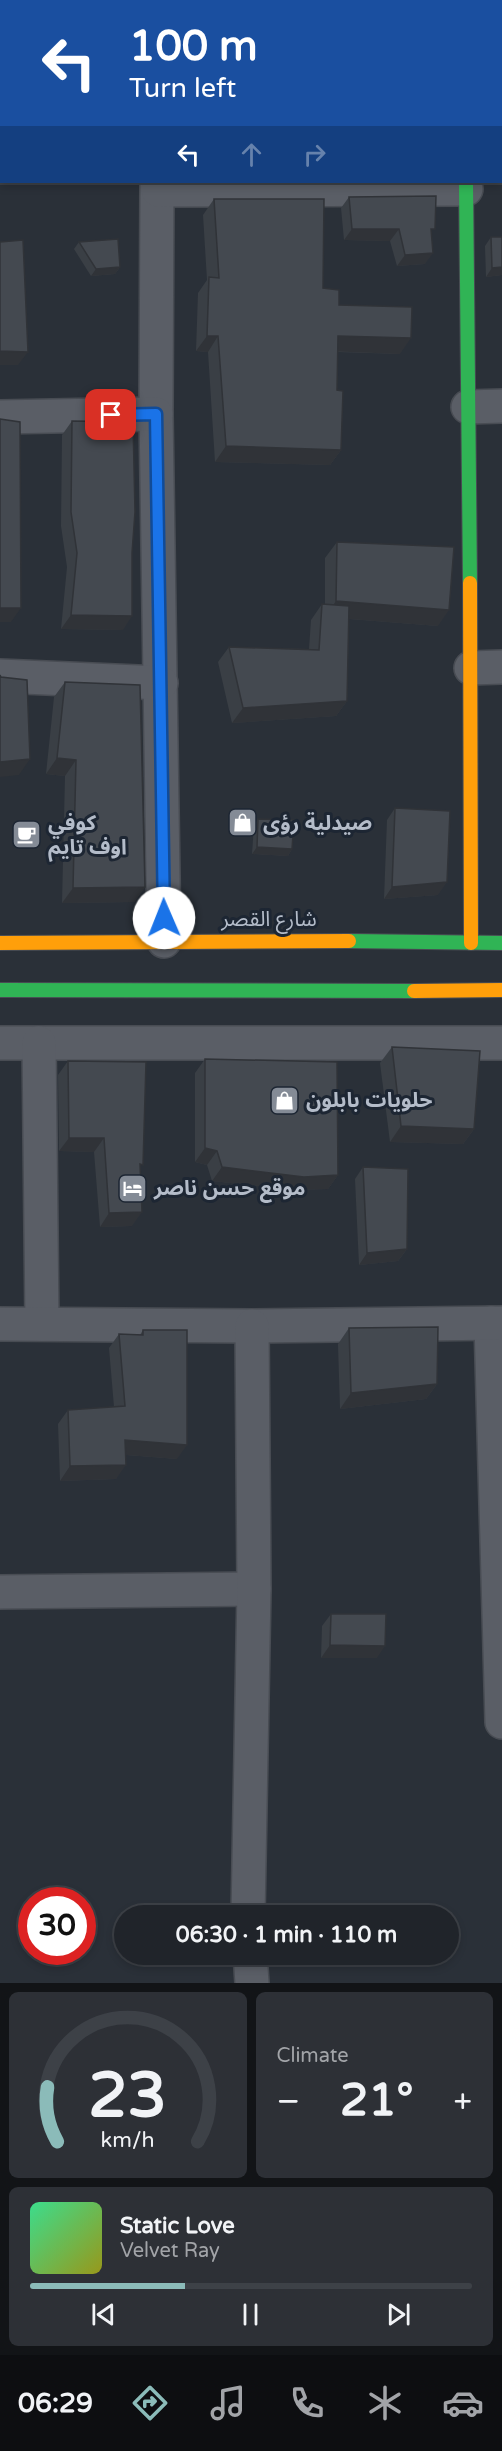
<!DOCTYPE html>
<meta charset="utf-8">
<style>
:root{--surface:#20242a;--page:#2d3036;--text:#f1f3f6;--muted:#a2a4a8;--line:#3d4147;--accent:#8bbbb9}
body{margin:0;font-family:"Varela Round","Noto Sans Arabic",sans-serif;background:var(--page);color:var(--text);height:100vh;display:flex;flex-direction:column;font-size:22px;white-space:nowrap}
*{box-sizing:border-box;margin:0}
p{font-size:20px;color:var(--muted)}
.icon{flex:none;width:33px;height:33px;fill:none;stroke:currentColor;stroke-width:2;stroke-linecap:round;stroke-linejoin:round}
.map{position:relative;height:1983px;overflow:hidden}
.sheet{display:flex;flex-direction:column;gap:9px;padding:9px;background:#121417;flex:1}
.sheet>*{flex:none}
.guide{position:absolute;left:0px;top:0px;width:502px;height:183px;box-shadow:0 3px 9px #0003,0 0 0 2px var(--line);background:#1a4fa0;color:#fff;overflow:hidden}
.speed{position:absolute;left:18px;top:1887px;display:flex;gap:12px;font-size:30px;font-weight:700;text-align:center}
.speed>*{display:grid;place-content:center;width:78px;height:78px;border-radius:50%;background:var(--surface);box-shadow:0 3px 9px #0003,0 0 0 2px var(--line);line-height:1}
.speed .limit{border:9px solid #d22;background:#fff;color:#111}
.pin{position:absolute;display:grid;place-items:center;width:51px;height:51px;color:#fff;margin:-26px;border-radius:12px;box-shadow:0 3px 9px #0006}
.me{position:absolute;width:66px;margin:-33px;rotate:359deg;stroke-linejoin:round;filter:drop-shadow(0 0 4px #0008)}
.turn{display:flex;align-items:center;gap:21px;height:126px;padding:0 30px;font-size:27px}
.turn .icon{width:78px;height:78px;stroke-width:2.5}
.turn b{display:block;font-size:42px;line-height:51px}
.lanes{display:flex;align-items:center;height:57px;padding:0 30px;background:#0003;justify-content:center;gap:30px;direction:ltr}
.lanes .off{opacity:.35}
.big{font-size:45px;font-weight:700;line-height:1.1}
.sheet .tile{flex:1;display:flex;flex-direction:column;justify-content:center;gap:9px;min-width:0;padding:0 21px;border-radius:9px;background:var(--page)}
.sheet .dial{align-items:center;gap:0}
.dial svg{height:156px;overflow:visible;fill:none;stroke:var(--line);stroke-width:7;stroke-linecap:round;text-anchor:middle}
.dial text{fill:var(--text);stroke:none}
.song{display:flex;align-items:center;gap:18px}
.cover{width:72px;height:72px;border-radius:9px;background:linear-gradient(135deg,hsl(150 70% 55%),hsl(60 70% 35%))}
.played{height:6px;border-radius:3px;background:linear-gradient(90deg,var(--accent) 35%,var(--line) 35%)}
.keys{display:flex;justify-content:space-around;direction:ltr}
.heat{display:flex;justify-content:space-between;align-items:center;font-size:33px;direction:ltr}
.sheet .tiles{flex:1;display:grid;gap:9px;grid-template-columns:1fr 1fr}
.tile:last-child{grid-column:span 2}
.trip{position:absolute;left:114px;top:1905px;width:345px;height:60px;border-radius:30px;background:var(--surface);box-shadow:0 3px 9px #0003,0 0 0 2px var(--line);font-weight:700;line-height:60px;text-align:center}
.dock{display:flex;height:96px;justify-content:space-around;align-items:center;background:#0d0e11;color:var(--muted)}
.dock .icon{width:42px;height:42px}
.dock .selected{color:var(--accent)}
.dock b{font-size:27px;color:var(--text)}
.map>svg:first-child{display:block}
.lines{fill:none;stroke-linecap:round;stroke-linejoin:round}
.street-casing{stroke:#484c53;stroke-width:36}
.fast-casing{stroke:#484c53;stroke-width:16}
.slow-casing{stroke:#484c53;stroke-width:16}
.street{stroke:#5a5e66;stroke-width:33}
.fast{stroke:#30b455;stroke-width:14}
.slow{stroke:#ff9f0a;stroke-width:14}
.wall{fill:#3a3f45}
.shaded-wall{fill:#303338}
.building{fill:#444950;stroke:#303338;stroke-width:1.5}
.route-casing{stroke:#114b97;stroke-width:15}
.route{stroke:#1a73e8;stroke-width:10}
.labels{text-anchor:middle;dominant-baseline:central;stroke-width:6;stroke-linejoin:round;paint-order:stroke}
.poi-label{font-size:21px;font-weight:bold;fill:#b4bcc9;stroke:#1d2633;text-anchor:start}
.street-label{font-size:21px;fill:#b4bcc9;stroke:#1d2633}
</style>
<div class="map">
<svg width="502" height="1983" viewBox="0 0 502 1983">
<rect width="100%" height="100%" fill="#2a3038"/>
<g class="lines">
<defs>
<g id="street">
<path d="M152 0V2"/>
<path d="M464 0V2"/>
<path d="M157 182 156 414 164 941"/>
<path d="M158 190 466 189"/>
<path d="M468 407 502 406"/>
<path d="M0 417 156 414"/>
<path d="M471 668 502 667"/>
<path d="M0 676 161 683"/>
<path d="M0 1043H502"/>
<path d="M39 1043 42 1324"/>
<path d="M491 1323 502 1722"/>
<path d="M0 1324 252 1326 502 1323"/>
<path d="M0 1592 254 1589"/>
<path d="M248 1916 254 1589 252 1326"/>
<path d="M250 1954 252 1983"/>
</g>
<g id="fast">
<path d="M466 182 470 583"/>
<path d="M349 941 502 943"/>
<path d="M0 990 414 991"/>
</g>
<g id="slow">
<path d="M470 583 471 943"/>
<path d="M0 943 349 941"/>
<path d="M414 991 502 990"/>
</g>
</defs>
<use href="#street" class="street-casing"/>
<use href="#fast" class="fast-casing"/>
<use href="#slow" class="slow-casing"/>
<use href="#street" class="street"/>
<use href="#fast" class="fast"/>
<use href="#slow" class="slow"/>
</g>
<g class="wall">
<path d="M215 0H402V2H216Z"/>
<path d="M349 197 432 235 425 264 397 266 390 241 344 240 341 208Z"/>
<path d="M214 199 323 288 339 305 400 354 338 352 337 390 341 450 330 465 215 462 208 352 196 351 198 293 207 280 203 215Z"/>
<path d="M491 237H502V275L486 277 485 246Z"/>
<path d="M79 242 120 267 115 274 91 276 74 249Z"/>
<path d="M72 421 123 630 61 629 67 567 61 526 62 435Z"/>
<path d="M337 542 438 626 349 619 347 701 336 716 232 723 218 662 229 647 309 649 311 620 322 604 325 605V558Z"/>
<path d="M65 682 145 887 134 902 62 903 65 776 46 774 54 697Z"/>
<path d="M395 808 438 895 384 899 387 820Z"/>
<path d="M258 819 292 849 288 856 252 854 254 825Z"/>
<path d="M392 1047 474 1129 463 1144 390 1142 380 1063Z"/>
<path d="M205 1059 338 1175 328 1189 294 1190 212 1181 207 1165 195 1162V1073Z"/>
<path d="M68 1061 140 1169 132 1226 100 1227 94 1152 59 1151 58 1075Z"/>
<path d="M363 1167 407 1249 398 1261 359 1265 355 1179Z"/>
<path d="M349 1328 437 1384 426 1399 340 1409 338 1344Z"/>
<path d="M143 1330 177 1459 126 1455 116 1479 60 1481 58 1424 68 1410 114 1407 109 1348 119 1334 140 1335Z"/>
<path d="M331 1614 377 1658H321L322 1626Z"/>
</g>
<g class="shaded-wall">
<rect x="0" y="116" width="2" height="12"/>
<path d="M352 229H399L390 241 344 240Z"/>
<path d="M433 253 425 264 397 266 405 255Z"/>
<path d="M120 267 115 274 91 276 96 269Z"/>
<path d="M502 267V275L486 277 492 268Z"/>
<path d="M207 336H218L208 352 196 351Z"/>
<path d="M338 336 411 338 400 354 327 351Z"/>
<path d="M0 351 28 352 18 365H0Z"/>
<path d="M226 446 341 450 330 465 215 462Z"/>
<path d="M336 601 449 610 438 626 325 617Z"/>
<path d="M0 608H21L11 622H0Z"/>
<path d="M71 615 132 616 123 630 61 629Z"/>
<path d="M347 701 336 716 232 723 243 708Z"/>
<path d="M57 758 76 760 65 776 46 774Z"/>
<path d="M30 759 19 775 0 777V762Z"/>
<path d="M257 847 292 849 288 856 252 854Z"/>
<path d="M447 882 438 895 384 899 392 887Z"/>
<path d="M145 887 134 902 62 903 73 888Z"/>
<path d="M401 1126 474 1129 463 1144 390 1142Z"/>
<path d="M69 1138H104L94 1152 59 1151Z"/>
<path d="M205 1148 217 1151 207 1165 195 1162Z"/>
<path d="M222 1167 338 1175 328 1189 294 1190 212 1181Z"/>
<path d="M142 1212 132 1226 100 1227 109 1213Z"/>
<path d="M407 1249 398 1261 359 1265 367 1253Z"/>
<path d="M437 1384 426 1399 340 1409 351 1393Z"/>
<path d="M125 1440 187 1445 177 1459 115 1454Z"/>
<path d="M126 1465 116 1479 60 1481 70 1466Z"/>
<path d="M330 1645 385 1646 377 1658H321Z"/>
</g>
<g class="building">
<path d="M0 0H8V2H2V45L0 46Z"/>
<rect x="225" y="0" width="177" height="2"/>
<rect x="0" y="48" width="2" height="68"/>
<path d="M436 196 435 229H431L433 253 405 255 399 229H352L349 197Z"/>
<path d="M214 199H324L323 288 339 290V305L412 307 411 338 338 336 337 390 343 391 341 450 226 446 218 336H207L209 277 219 278Z"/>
<path d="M491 237H502V267L492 268Z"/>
<path d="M118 239 120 267 96 269 79 242Z"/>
<path d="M23 240 28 352 0 351V242Z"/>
<path d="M0 419 20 422 21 608H0Z"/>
<path d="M72 421 133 422 135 512 132 553V616L71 615 77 553 71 512Z"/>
<path d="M337 542 454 547 449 610 336 601Z"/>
<path d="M322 604 349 606 347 701 243 708 229 647 319 650Z"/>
<path d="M0 675 1 677 27 680 30 759 0 762Z"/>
<path d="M65 682 140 685 145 887 73 888 76 760 57 758Z"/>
<path d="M395 808 450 811 447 882 392 887Z"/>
<path d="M258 819 294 820 292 849 257 847Z"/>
<path d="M392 1047 480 1051 474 1129 401 1126Z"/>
<path d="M205 1059 337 1062 338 1175 304 1177 222 1167 217 1151 205 1148Z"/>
<path d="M68 1061 146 1062 143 1165 140 1164 142 1212 109 1213 104 1138H69Z"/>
<path d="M363 1167 408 1169 407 1249 367 1253Z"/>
<path d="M438 1327 437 1384 351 1393 349 1328Z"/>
<path d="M143 1330H187V1445L125 1440 126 1465 70 1466 68 1410 125 1406 119 1334 143 1335Z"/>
<path d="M331 1614H386L385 1646 330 1645Z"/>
</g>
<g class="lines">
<defs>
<path id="route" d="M111 415 156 414 164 918"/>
</defs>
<use href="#route" class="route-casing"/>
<use href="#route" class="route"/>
</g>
<defs>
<symbol id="shop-square" viewBox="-11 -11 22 22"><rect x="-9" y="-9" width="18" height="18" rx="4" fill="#848b96" stroke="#1d2633"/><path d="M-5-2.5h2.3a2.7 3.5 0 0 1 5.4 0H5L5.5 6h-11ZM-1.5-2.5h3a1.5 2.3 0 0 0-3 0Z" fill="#fff"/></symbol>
<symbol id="cafe-square" viewBox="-11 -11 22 22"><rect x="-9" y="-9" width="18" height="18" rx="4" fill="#848b96" stroke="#1d2633"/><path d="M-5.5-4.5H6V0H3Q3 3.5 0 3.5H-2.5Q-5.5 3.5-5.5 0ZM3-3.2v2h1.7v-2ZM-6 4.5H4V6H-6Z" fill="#fff"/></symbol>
<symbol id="hotel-square" viewBox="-11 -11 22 22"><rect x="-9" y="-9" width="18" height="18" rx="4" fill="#848b96" stroke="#1d2633"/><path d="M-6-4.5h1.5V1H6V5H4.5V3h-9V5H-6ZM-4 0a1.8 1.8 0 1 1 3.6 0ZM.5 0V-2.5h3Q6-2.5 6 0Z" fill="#fff"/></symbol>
</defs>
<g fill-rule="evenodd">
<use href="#shop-square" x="226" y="806" width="33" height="33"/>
<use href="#cafe-square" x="10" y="818" width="33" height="33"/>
<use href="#shop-square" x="268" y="1084" width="33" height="33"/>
<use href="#hotel-square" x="116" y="1172" width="33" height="33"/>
</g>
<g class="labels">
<g class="poi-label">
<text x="48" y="823">كوفي<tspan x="48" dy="24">اوف تايم</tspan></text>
<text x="263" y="823">صيدلية رؤى</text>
<text x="306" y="1100">حلويات بابلون</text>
<text x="154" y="1188">موقع حسن ناصر</text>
</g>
<g class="street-label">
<text x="269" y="919">شارع القصر</text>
</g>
</g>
</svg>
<div class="speed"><div class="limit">30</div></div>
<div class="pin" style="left:111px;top:415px;background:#d93025"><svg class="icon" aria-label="arrive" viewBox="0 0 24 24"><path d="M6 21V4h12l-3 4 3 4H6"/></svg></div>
<svg class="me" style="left:164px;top:918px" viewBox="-20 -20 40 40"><circle r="19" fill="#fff"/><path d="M0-13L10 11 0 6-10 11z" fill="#1a73e8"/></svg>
<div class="trip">06:30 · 1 min · 110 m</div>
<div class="guide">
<div class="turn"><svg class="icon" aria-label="left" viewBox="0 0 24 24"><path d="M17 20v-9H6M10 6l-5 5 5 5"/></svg><div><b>100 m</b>Turn left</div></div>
<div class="lanes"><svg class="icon" aria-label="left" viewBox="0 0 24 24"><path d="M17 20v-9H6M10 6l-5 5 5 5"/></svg><svg class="icon off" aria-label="ahead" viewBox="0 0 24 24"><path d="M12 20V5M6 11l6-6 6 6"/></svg><svg class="icon off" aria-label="right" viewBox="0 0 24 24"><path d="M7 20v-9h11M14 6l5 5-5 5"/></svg></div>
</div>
</div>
<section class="sheet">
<div class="tiles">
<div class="tile dial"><svg viewBox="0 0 100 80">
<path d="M14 69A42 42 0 1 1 86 69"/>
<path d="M14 69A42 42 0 0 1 9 41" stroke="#8bbbb9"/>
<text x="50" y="56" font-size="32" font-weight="700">23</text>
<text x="50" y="72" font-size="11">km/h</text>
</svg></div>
<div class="tile"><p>Climate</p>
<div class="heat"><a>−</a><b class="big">21°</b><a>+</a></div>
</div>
<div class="tile">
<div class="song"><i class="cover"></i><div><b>Static Love</b><p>Velvet Ray</p></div></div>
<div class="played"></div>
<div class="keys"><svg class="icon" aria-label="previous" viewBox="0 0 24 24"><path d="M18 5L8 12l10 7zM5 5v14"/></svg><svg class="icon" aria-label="pause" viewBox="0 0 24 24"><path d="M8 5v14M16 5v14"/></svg><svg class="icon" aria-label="next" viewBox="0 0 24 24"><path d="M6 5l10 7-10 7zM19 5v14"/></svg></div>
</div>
</div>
</section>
<nav class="dock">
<b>06:29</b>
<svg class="icon selected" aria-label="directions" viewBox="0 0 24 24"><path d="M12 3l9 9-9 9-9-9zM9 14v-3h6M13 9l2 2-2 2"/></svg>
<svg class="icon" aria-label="music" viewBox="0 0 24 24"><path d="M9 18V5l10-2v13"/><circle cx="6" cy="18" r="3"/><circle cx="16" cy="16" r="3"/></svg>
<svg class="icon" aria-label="phone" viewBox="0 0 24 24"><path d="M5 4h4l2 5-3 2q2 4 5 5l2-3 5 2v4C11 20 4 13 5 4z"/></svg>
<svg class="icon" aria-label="climate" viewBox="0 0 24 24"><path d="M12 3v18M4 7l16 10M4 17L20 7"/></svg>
<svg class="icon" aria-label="car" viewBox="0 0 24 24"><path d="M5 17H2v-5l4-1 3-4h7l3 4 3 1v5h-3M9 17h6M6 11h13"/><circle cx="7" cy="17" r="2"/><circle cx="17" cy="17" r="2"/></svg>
</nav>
